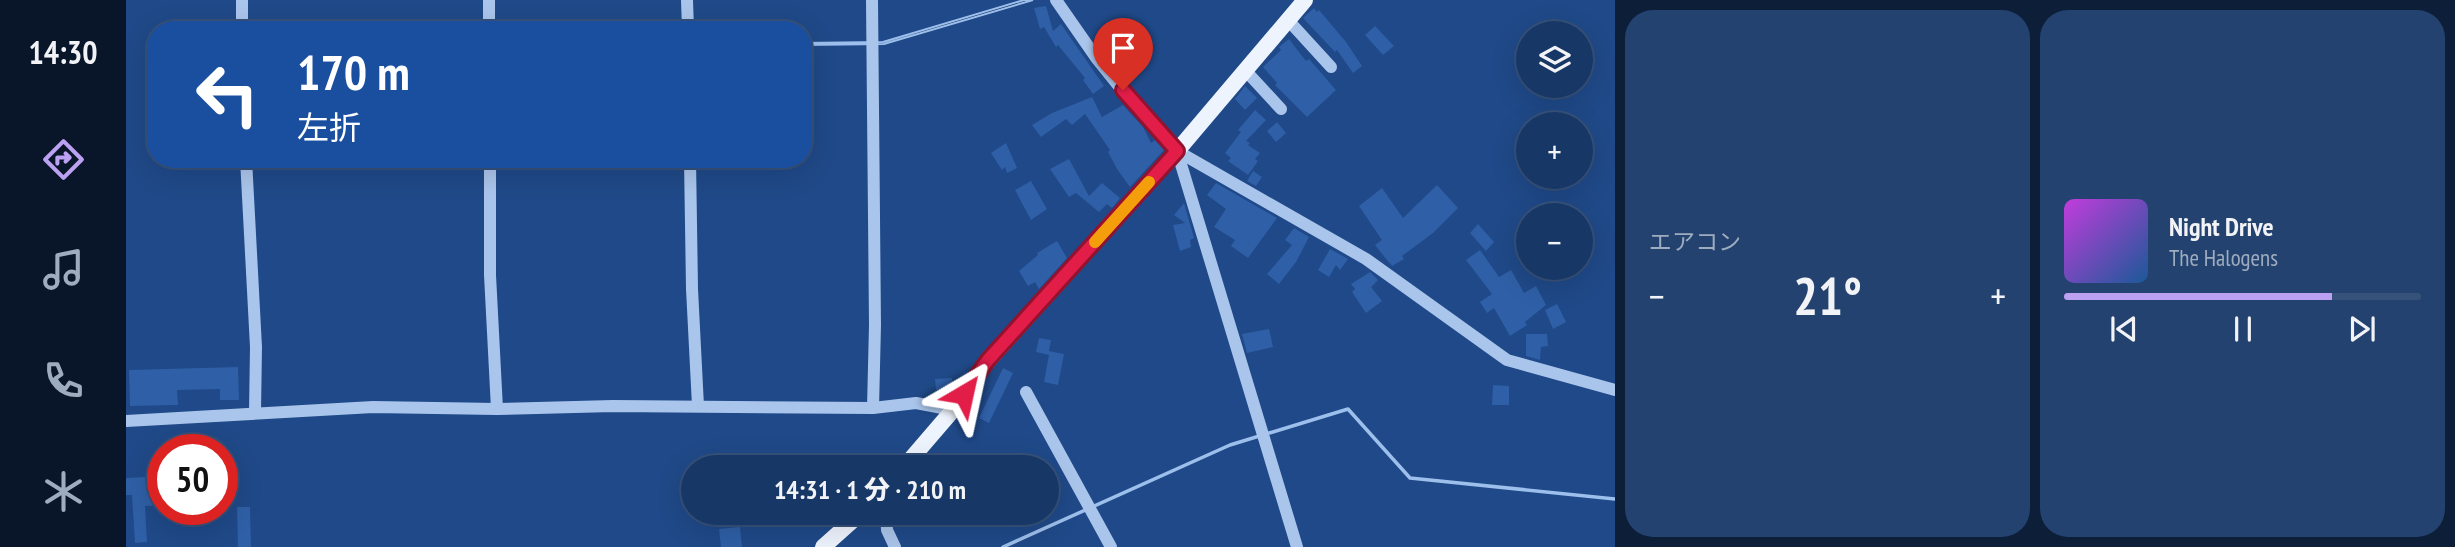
<!DOCTYPE html>
<html lang="ja">
<meta charset="utf-8">
<style>
:root{--surface:#173766;--page:#24426f;--text:#f1f3f6;--muted:#9eacbf;--line:#36517a;--accent:#bca0f2}
body{margin:0;font-family:"PT Sans Narrow","Noto Sans JP",sans-serif;background:var(--page);color:var(--text);height:100vh;display:flex;flex-direction:column;font-size:26px;white-space:nowrap}
*{box-sizing:border-box;margin:0}
p{font-size:23px;color:var(--muted)}
.icon{flex:none;width:38px;height:38px;fill:none;stroke:currentColor;stroke-width:2;stroke-linecap:round;stroke-linejoin:round}
.map{position:relative;flex:1;overflow:hidden}
.side{display:flex;flex-direction:column;gap:10px;padding:10px;background:#0d1e38;width:840px}
.side>*{flex:none}
.top-card{position:absolute;left:21px;top:21px;width:665px;height:147px;border-radius:28px;box-shadow:0 7px 28px #0002,0 0 0 2px var(--line);background:#1a4fa0;color:#fff;overflow:hidden}
.tools{position:absolute;left:1390px;top:21px;display:grid;gap:14px}
.tools a{display:grid;place-items:center;width:77px;height:77px;border-radius:50%;background:var(--surface);box-shadow:0 7px 28px #0002,0 0 0 2px var(--line);font-size:35px}
.speed{position:absolute;left:21px;top:434px;display:flex;gap:14px;font-size:35px;font-weight:700;text-align:center}
.speed>*{display:grid;place-content:center;width:91px;height:91px;border-radius:50%;background:var(--surface);box-shadow:0 7px 28px #0002,0 0 0 2px var(--line);line-height:1}
.speed .limit{border:10px solid #d22;background:#fff;color:#111}
.pin{position:absolute;display:grid;place-items:center;width:60px;height:60px;color:#fff;margin:-72px -30px;border-radius:50% 50% 50% 0;rotate:-45deg;box-shadow:0 0 7px #0007}
.pin .icon{rotate:45deg}
.me{position:absolute;width:77px;margin:-38px;rotate:36deg;stroke-linejoin:round;filter:drop-shadow(0 0 5px #0008)}
.turn{display:flex;align-items:center;gap:24px;height:147px;padding:0 35px;font-size:32px}
.turn .icon{width:91px;height:91px;stroke-width:2.5}
.turn b{display:block;font-size:49px;line-height:60px}
.big{font-size:52px;font-weight:800;line-height:1.1}
.side .tile{flex:1;display:flex;flex-direction:column;justify-content:center;gap:10px;min-width:0;padding:0 24px;border-radius:28px;background:var(--page)}
.song{display:flex;align-items:center;gap:21px}
.cover{width:84px;height:84px;border-radius:10px;background:linear-gradient(135deg,hsl(290 70% 55%),hsl(210 70% 35%))}
.played{height:7px;border-radius:4px;background:linear-gradient(90deg,var(--accent) 75%,var(--line) 75%)}
.keys{display:flex;justify-content:space-around;direction:ltr}
.heat{display:flex;justify-content:space-between;align-items:center;font-size:38px;direction:ltr}
.side .tiles{flex:1;display:grid;gap:10px;grid-template-columns:repeat(2,1fr)}
.trip{position:absolute;left:555px;top:455px;width:378px;height:70px;border-radius:35px;background:var(--surface);box-shadow:0 7px 28px #0002,0 0 0 2px var(--line);font-weight:800;line-height:70px;text-align:center}
main{display:flex;flex:1;min-height:0}
.tabs{display:flex;flex-direction:column;width:126px;justify-content:space-around;align-items:center;background:#091629;color:var(--muted)}
.tabs .icon{width:49px;height:49px}
.tabs .active{color:var(--accent)}
.tabs b{font-size:32px;color:var(--text)}
.map>svg:first-child{display:block}
.water{fill:#153567;stroke:#9dbfec;stroke-width:2}
.lines{fill:none;stroke-linecap:round;stroke-linejoin:round}
.stream{stroke:#9dbfec;stroke-width:3.5}
.building{fill:#2f5fa6}
.minor{stroke:#aac5eb;stroke-width:12}
.major{stroke:#eef4fe;stroke-width:16}
.route-casing{stroke:#92132f;stroke-width:18}
.route{stroke:#e11d48;stroke-width:12}
.slow{stroke:#f59e0b;stroke-width:12}
</style>
<main>
<nav class="tabs">
<b>14:30</b>
<svg class="icon active" aria-label="directions" viewBox="0 0 24 24"><path d="M12 3l9 9-9 9-9-9zM9 14v-3h6M13 9l2 2-2 2"/></svg>
<svg class="icon" aria-label="music" viewBox="0 0 24 24"><path d="M9 18V5l10-2v13"/><circle cx="6" cy="18" r="3"/><circle cx="16" cy="16" r="3"/></svg>
<svg class="icon" aria-label="phone" viewBox="0 0 24 24"><path d="M5 4h4l2 5-3 2q2 4 5 5l2-3 5 2v4C11 20 4 13 5 4z"/></svg>
<svg class="icon" aria-label="climate" viewBox="0 0 24 24"><path d="M12 3v18M4 7l16 10M4 17L20 7"/></svg>
</nav>
<div class="map">
<svg width="1489" height="547" viewBox="0 0 1489 547">
<rect width="100%" height="100%" fill="#1f4988"/>
<path class="water" d="M898 0H907L758 44 677 45V43L757 42Z"/>
<g class="lines">
<path class="stream" d="M877 547 1104 445 1222 409 1284 478 1489 499"/>
</g>
<g class="building">
<path d="M920 6 927 31 935 24 978 86 967 94 957 80 959 78 932 45 930 47 918 27 914 29 908 8Z"/>
<path d="M1188 8 1191 12 1193 10 1220 42 1236 66 1227 73 1211 50 1209 52 1177 18Z"/>
<path d="M1249 26 1268 46 1257 55 1239 35Z"/>
<path d="M1163 39 1180 61 1183 59 1210 90 1181 117 1149 85 1151 83 1137 67 1155 50 1153 47Z"/>
<path d="M1119 86 1131 98 1119 110 1109 99Z"/>
<path d="M966 97 976 117 997 105 1017 127 1025 143 1029 140 1038 150 1004 187 991 169 982 152 984 150 959 114 946 125 940 119 915 137 906 125 926 113Z"/>
<path d="M1129 110 1140 120 1120 141 1124 143 1122 145 1134 153 1129 159 1132 161 1122 175 1102 161 1105 158 1099 153 1115 132 1112 130Z"/>
<path d="M1151 122 1160 133 1150 142 1141 131Z"/>
<path d="M880 143 891 168 881 173 879 167 876 170 865 153Z"/>
<path d="M943 159 963 196 976 183 994 198 986 208 981 204 973 212 950 193 943 197 924 169Z"/>
<path d="M1127 171 1136 177 1130 186 1121 181Z"/>
<path d="M905 181 921 209 905 220 889 190Z"/>
<path d="M1090 183 1151 218 1122 258 1105 246 1109 240 1088 227 1100 209 1081 195Z"/>
<path d="M1311 185 1332 208 1307 233 1276 256 1278 259 1266 266 1249 245 1256 240 1233 206 1256 188 1277 218Z"/>
<path d="M1058 203 1068 238 1064 240 1065 247 1054 251 1047 225 1059 223 1048 215Z"/>
<path d="M1352 224 1368 242 1360 251 1344 233Z"/>
<path d="M1168 228 1183 237 1170 262 1153 284 1141 274 1166 245 1159 240Z"/>
<path d="M931 241 941 258 913 289 909 282 902 286 893 271 912 255 911 253Z"/>
<path d="M1204 249 1222 259 1214 270 1210 265 1203 277 1192 270Z"/>
<path d="M1354 250 1373 277 1385 270 1398 293 1410 286 1420 305 1399 322 1401 325 1384 336 1368 308 1361 313 1354 302 1366 294 1340 260Z"/>
<path d="M1244 272 1252 280 1245 287 1256 301 1240 313 1226 292 1229 289 1225 284Z"/>
<path d="M1431 304 1440 322 1427 329 1419 310Z"/>
<path d="M1143 329 1147 347 1121 353 1116 334Z"/>
<path d="M1400 334H1421L1422 346 1415 347 1414 360 1400 356Z"/>
<path d="M913 338 925 340 923 351 938 354 932 385 918 382 923 355 910 352Z"/>
<path d="M112 367 113 400H94V389L51 390 52 405 4 406 3 370Z"/>
<path d="M877 368 887 373 863 423 853 418Z"/>
<path d="M826 378 827 389 810 390 809 379Z"/>
<path d="M1367 385 1383 386V405H1366Z"/>
<path d="M37 476V505L19 506 21 542 9 543 6 495H0V478Z"/>
<path d="M111 507H124L125 547H112Z"/>
<path d="M614 527 616 547H595L593 529Z"/>
</g>
<g class="lines">
<g class="minor">
<path d="M363 0V30"/>
<path d="M561 0 562 30"/>
<path d="M746 0 749 325 747 408"/>
<path d="M930 0 971 59 1008 105 1051 151 1240 259 1381 360 1489 390"/>
<path d="M1162 20 1205 67"/>
<path d="M116 30V0"/>
<path d="M1119 70 1155 109"/>
<path d="M1051 151 1171 547"/>
<path d="M120 159 130 347 129 412"/>
<path d="M364 159V275L371 409"/>
<path d="M564 159 566 289 572 406"/>
<path d="M900 392 985 547"/>
<path d="M0 421 247 407 371 409 487 406 747 408 790 403 827 410"/>
<path d="M760 513 761 530 769 547"/>
</g>
<g class="major">
<path d="M778 467 827 410 862 361 1051 151 1179 0"/>
<path d="M697 547 735 513"/>
</g>
</g>
<g class="lines">
<defs>
<path id="route" d="M838 394 862 360 1051 151 997 90"/>
</defs>
<use href="#route" class="route-casing"/>
<use href="#route" class="route"/>
<path class="slow" d="M969 242 1023 182"/>
</g>
</svg>
<div class="tools">
<a><svg class="icon" aria-label="layers" viewBox="0 0 24 24"><path d="M12 4l9 5-9 5-9-5zM3 14l9 5 9-5"/></svg></a>
<a>+</a>
<a>−</a>
</div>
<div class="speed"><div class="limit">50</div></div>
<div class="pin" style="left:997px;top:90px;background:#d93025"><svg class="icon" aria-label="arrive" viewBox="0 0 24 24"><path d="M6 21V4h12l-3 4 3 4H6"/></svg></div>
<svg class="me" style="left:838px;top:394px" viewBox="-20 -20 40 40"><path d="M0-17L14 15 0 8-14 15z" fill="#e11d48" stroke="#fff" stroke-width="4"/></svg>
<div class="trip">14:31 · 1 分 · 210 m</div>
<div class="top-card">
<div class="turn"><svg class="icon" aria-label="left" viewBox="0 0 24 24"><path d="M17 20v-9H6M10 6l-5 5 5 5"/></svg><div><b>170 m</b>左折</div></div>
</div>
</div>
<section class="side">
<div class="tiles">
<div class="tile"><p>エアコン</p>
<div class="heat"><a>−</a><b class="big">21°</b><a>+</a></div>
</div>
<div class="tile">
<div class="song"><i class="cover"></i><div><b>Night Drive</b><p>The Halogens</p></div></div>
<div class="played"></div>
<div class="keys"><svg class="icon" aria-label="previous" viewBox="0 0 24 24"><path d="M18 5L8 12l10 7zM5 5v14"/></svg><svg class="icon" aria-label="pause" viewBox="0 0 24 24"><path d="M8 5v14M16 5v14"/></svg><svg class="icon" aria-label="next" viewBox="0 0 24 24"><path d="M6 5l10 7-10 7zM19 5v14"/></svg></div>
</div>
</div>
</section>
</main>
